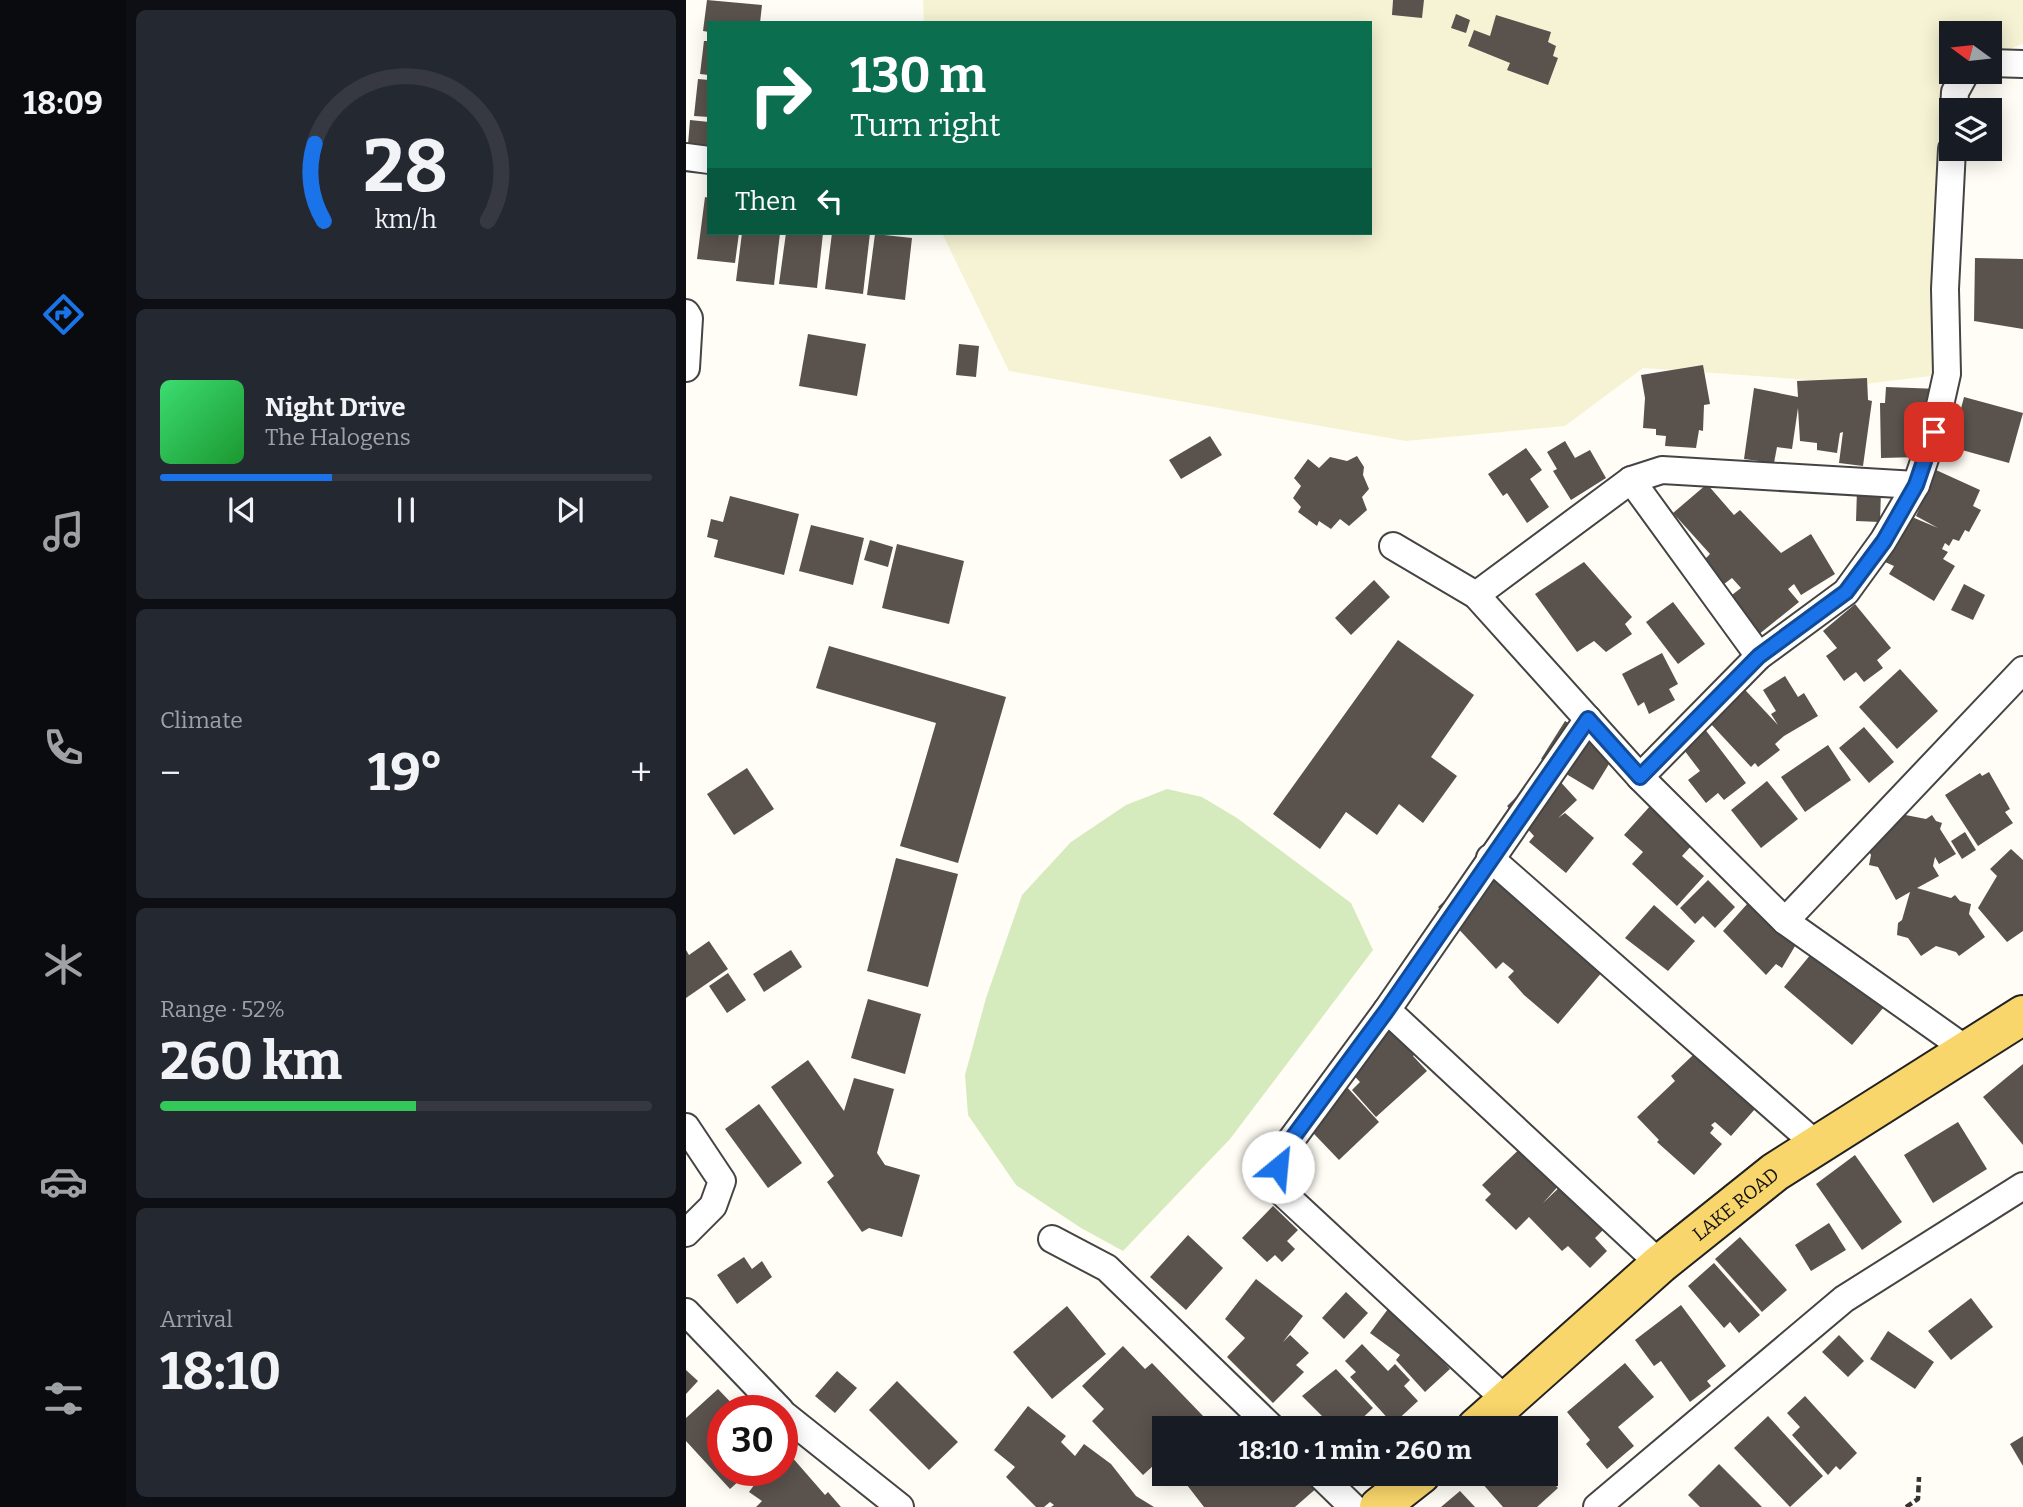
<!DOCTYPE html>
<meta charset="utf-8">
<style>
:root{--surface:#171b24;--page:#242831;--text:#f1f3f6;--muted:#9ea1a6;--line:#363941;--accent:#1a73e8}
body{margin:0;font-family:Bitter,serif;background:var(--page);color:var(--text);height:100vh;display:flex;flex-direction:column;font-size:26px;white-space:nowrap}
*{box-sizing:border-box;margin:0}
p{font-size:23px;color:var(--muted)}
.icon{flex:none;width:38px;height:38px;fill:none;stroke:currentColor;stroke-width:2;stroke-linecap:round;stroke-linejoin:round}
.map{position:relative;flex:1;overflow:hidden}
.drawer{display:flex;flex-direction:column;gap:10px;padding:10px;background:#0d0f14;width:560px}
.drawer>*{flex:none}
.hud{position:absolute;left:21px;top:21px;width:665px;height:214px;border-radius:0px;box-shadow:0 4px 18px #0003;background:#0b6e4f;color:#fff;overflow:hidden}
.needle{width:46px;rotate:285deg}
.tools{position:absolute;left:1253px;top:21px;display:grid;gap:14px}
.tools a{display:grid;place-items:center;width:63px;height:63px;border-radius:0px;background:var(--surface);box-shadow:0 4px 18px #0003;font-size:35px}
.speed{position:absolute;left:21px;top:1395px;display:flex;gap:14px;font-size:35px;font-weight:700;text-align:center}
.speed>*{display:grid;place-content:center;width:91px;height:91px;border-radius:50%;background:var(--surface);box-shadow:0 4px 18px #0003;line-height:1}
.speed .limit{border:10px solid #d22;background:#fff;color:#111}
.pin{position:absolute;display:grid;place-items:center;width:60px;height:60px;color:#fff;margin:-30px;border-radius:14px;box-shadow:0 4px 10px #0006}
.me{position:absolute;width:77px;margin:-38px;rotate:28deg;stroke-linejoin:round;filter:drop-shadow(0 0 5px #0008)}
.turn{display:flex;align-items:center;gap:24px;height:147px;padding:0 28px;font-size:32px}
.turn .icon{width:91px;height:91px;stroke-width:2.5}
.turn b{display:block;font-size:49px;line-height:60px}
.then{display:flex;align-items:center;height:66px;padding:0 28px;background:#0003;gap:14px;font-size:26px}
.big{font-size:52px;font-weight:700;line-height:1.1}
.drawer .widget{flex:1;display:flex;flex-direction:column;justify-content:center;gap:10px;min-width:0;padding:0 24px;border-radius:10px;background:var(--page)}
.drawer .dial{align-items:center;gap:0}
.dial svg{height:182px;overflow:visible;fill:none;stroke:var(--line);stroke-width:7;stroke-linecap:round;text-anchor:middle}
.dial text{fill:var(--text);stroke:none}
.song{display:flex;align-items:center;gap:21px}
.cover{width:84px;height:84px;border-radius:10px;background:linear-gradient(135deg,hsl(140 70% 55%),hsl(130 70% 35%))}
.played{height:7px;border-radius:4px;background:linear-gradient(90deg,var(--accent) 35%,var(--line) 35%)}
.keys{display:flex;justify-content:space-around;direction:ltr}
.heat{display:flex;justify-content:space-between;align-items:center;font-size:38px;direction:ltr}
.charge{height:10px;border-radius:5px;background:linear-gradient(90deg,#34c759 52%,var(--line) 0)}
.trip{position:absolute;left:466px;top:1416px;width:406px;height:70px;border-radius:0px;background:var(--surface);box-shadow:0 4px 18px #0003;font-weight:700;line-height:70px;text-align:center}
main{display:flex;flex:1;min-height:0}
.tab-bar{display:flex;flex-direction:column;width:126px;justify-content:space-around;align-items:center;background:#090b0e;color:var(--muted)}
.tab-bar .icon{width:49px;height:49px}
.tab-bar .current{color:var(--accent)}
.tab-bar b{font-size:32px;color:var(--text)}
.map>svg:first-child{display:block}
.farmland{fill:#f6f3d4}
.green{fill:#d5ebbd}
.building{fill:#5a524d}
.lines{fill:none;stroke-linecap:round;stroke-linejoin:round}
.street-casing{stroke:#444;stroke-width:30}
.primary-casing{stroke:#222;stroke-width:42}
.path{stroke:#333;stroke-width:4.5;stroke-dasharray:7 3.5;stroke-linecap:butt}
.street{stroke:#fff;stroke-width:26}
.primary{stroke:#f9d66b;stroke-width:38}
.route-casing{stroke:#114b97;stroke-width:18}
.route{stroke:#1a73e8;stroke-width:12}
.labels{text-anchor:middle;dominant-baseline:central;stroke-width:7;stroke-linejoin:round;paint-order:stroke}
.street-label{font-size:19px;fill:#111;stroke:#fff}
</style>
<main>
<nav class="tab-bar">
<b>18:09</b>
<svg class="icon current" aria-label="directions" viewBox="0 0 24 24"><path d="M12 3l9 9-9 9-9-9zM9 14v-3h6M13 9l2 2-2 2"/></svg>
<svg class="icon" aria-label="music" viewBox="0 0 24 24"><path d="M9 18V5l10-2v13"/><circle cx="6" cy="18" r="3"/><circle cx="16" cy="16" r="3"/></svg>
<svg class="icon" aria-label="phone" viewBox="0 0 24 24"><path d="M5 4h4l2 5-3 2q2 4 5 5l2-3 5 2v4C11 20 4 13 5 4z"/></svg>
<svg class="icon" aria-label="climate" viewBox="0 0 24 24"><path d="M12 3v18M4 7l16 10M4 17L20 7"/></svg>
<svg class="icon" aria-label="car" viewBox="0 0 24 24"><path d="M5 17H2v-5l4-1 3-4h7l3 4 3 1v5h-3M9 17h6M6 11h13"/><circle cx="7" cy="17" r="2"/><circle cx="17" cy="17" r="2"/></svg>
<svg class="icon" aria-label="filters" viewBox="0 0 24 24"><path d="M4 7h16M4 17h16"/><circle cx="9" cy="7" r="2"/><circle cx="15" cy="17" r="2"/></svg>
</nav>
<section class="drawer">
<div class="widget dial"><svg viewBox="0 0 100 80">
<path d="M14 69A42 42 0 1 1 86 69"/>
<path d="M14 69A42 42 0 0 1 10 35" stroke="#1a73e8"/>
<text x="50" y="56" font-size="32" font-weight="700">28</text>
<text x="50" y="72" font-size="11">km/h</text>
</svg></div>
<div class="widget">
<div class="song"><i class="cover"></i><div><b>Night Drive</b><p>The Halogens</p></div></div>
<div class="played"></div>
<div class="keys"><svg class="icon" aria-label="previous" viewBox="0 0 24 24"><path d="M18 5L8 12l10 7zM5 5v14"/></svg><svg class="icon" aria-label="pause" viewBox="0 0 24 24"><path d="M8 5v14M16 5v14"/></svg><svg class="icon" aria-label="next" viewBox="0 0 24 24"><path d="M6 5l10 7-10 7zM19 5v14"/></svg></div>
</div>
<div class="widget"><p>Climate</p>
<div class="heat"><a>−</a><b class="big">19°</b><a>+</a></div>
</div>
<div class="widget"><p>Range · 52%</p><b class="big">260 km</b><div class="charge"></div></div>
<div class="widget"><p>Arrival</p><b class="big">18:10</b></div>
</section>
<div class="map">
<svg width="1337" height="1507" viewBox="0 0 1337 1507">
<rect width="100%" height="100%" fill="#fffdf5"/>
<path class="farmland" d="M237 0H1337V44L1304 56V33H1265L1261 374 1179 384 957 368 879 426 720 441 323 371 256 233H684V23H238Z"/>
<path class="green" d="M481 789 516 797 551 818 665 903 687 950 544 1139 437 1251 395 1228 330 1185 282 1115 279 1075 300 998 336 895 385 842 440 805Z"/>
<g class="building">
<path d="M21 0 76 5 74 23H23V32L17 31Z"/>
<path d="M707 0H738L736 18 706 15Z"/>
<path d="M770 14 784 20 780 33 765 28Z"/>
<path d="M810 15 865 32 862 42 870 46 867 56 872 58 862 85 821 70 824 63 782 46 788 30 804 36Z"/>
<path d="M18 41H23V75L14 74Z"/>
<path d="M12 79 23 80V117L8 116Z"/>
<path d="M4 120 23 122V159L1 157Z"/>
<path d="M19 197 23 198V233H53L49 263 11 259Z"/>
<path d="M56 233H94L88 285 50 281Z"/>
<path d="M100 233H137L131 288 93 284Z"/>
<path d="M146 233H184L177 294 139 289Z"/>
<path d="M189 234 226 238 219 300 181 295Z"/>
<path d="M1289 258 1337 259V329L1288 321Z"/>
<path d="M122 334 180 344 171 396 113 386Z"/>
<path d="M273 344 293 346 290 377 270 375Z"/>
<path d="M1017 365 1024 404 1018 405 1017 431 1013 430 1010 448 979 446 980 436 970 435V429L957 428 959 398 955 375Z"/>
<path d="M1181 378 1182 400 1186 401 1177 466 1153 463 1157 432 1154 433 1151 453 1131 450V443L1114 441 1112 408 1106 449 1091 447 1088 463 1058 459 1068 388 1112 397 1111 381Z"/>
<path d="M1200 387 1253 389 1234 457 1195 458 1194 403H1199Z"/>
<path d="M1278 397 1337 413 1323 463 1265 447Z"/>
<path d="M524 436 536 455 495 479 483 460Z"/>
<path d="M879 441 889 458 904 450 920 478 885 500 867 471 871 469 861 452Z"/>
<path d="M840 448 856 470 844 479 863 507 841 523 821 493 817 496 802 474Z"/>
<path d="M671 456 678 467 677 475 683 489 676 497 681 510 663 526 654 519 645 529 633 521 631 526 612 512 615 507 607 498 615 486 608 478 622 459 633 468 644 457 661 461Z"/>
<path d="M1250 470 1294 490 1287 506 1295 510 1283 532 1279 530 1273 541 1267 539 1263 546 1259 543 1256 549 1262 552 1257 559 1269 566 1248 601 1203 574 1208 566 1199 562 1219 514 1252 528 1230 516Z"/>
<path d="M1021 484 1048 515 1054 510 1095 553 1125 534 1149 574 1115 595 1108 584 1102 589 1113 602 1072 635 1042 598 1055 588 1046 578 1038 584 1018 560 1024 554 987 513Z"/>
<path d="M1171 489 1195 490 1194 522 1170 521Z"/>
<path d="M44 496 113 514 98 575 28 557 32 540 21 537 25 519 37 522Z"/>
<path d="M125 525 178 538 167 585 113 571Z"/>
<path d="M184 540 207 547 202 567 178 560Z"/>
<path d="M211 544 278 561 263 624 196 608Z"/>
<path d="M898 562 946 617 939 624 946 634 920 652 908 641 891 652 849 594Z"/>
<path d="M688 580 704 597 665 635 649 618Z"/>
<path d="M1278 584 1299 595 1287 620 1265 610Z"/>
<path d="M987 602 1019 644 992 664 960 622Z"/>
<path d="M1169 604 1205 648 1191 660 1197 668 1178 682 1170 672 1158 681 1140 656 1151 648 1137 631Z"/>
<path d="M712 640 788 695 745 757 771 776 737 823 713 804 691 835 660 812 634 849 587 814Z"/>
<path d="M143 646 320 697 272 863 214 846 250 723 130 688Z"/>
<path d="M976 653 992 684 983 689 989 700 963 714 958 702 952 706 936 674Z"/>
<path d="M1214 669 1252 711 1211 749 1173 707Z"/>
<path d="M1046 676 1092 725 1085 714 1090 711 1077 690 1099 676 1112 697 1118 693 1132 716 1098 736 1089 744 1094 750 1072 767 1069 763 1065 767 1011 709Z"/>
<path d="M879 721 931 751 907 790 855 759Z"/>
<path d="M1178 727 1208 762 1183 783 1153 748Z"/>
<path d="M1018 728 1060 783 1038 800 1032 793 1020 803 1002 780 1014 771 995 746Z"/>
<path d="M1142 745 1165 780 1119 812 1095 777Z"/>
<path d="M861 767 891 800 872 818 879 813 908 838 880 873 843 842 848 836 821 806Z"/>
<path d="M61 768 88 809 48 835 21 794Z"/>
<path d="M1303 772 1324 809 1319 812 1327 823 1292 846 1259 795 1294 773 1296 776Z"/>
<path d="M1081 781 1112 819 1075 848 1045 810Z"/>
<path d="M965 805 1007 844 996 856 1018 876 991 906 946 864 957 852 938 835Z"/>
<path d="M1194 810 1240 819 1246 815 1250 821 1256 823 1254 829 1270 854 1253 864 1249 857 1247 866 1253 876 1231 888 1265 898 1269 895 1274 901 1285 904 1283 914 1299 937 1273 956 1270 952 1250 946 1235 956 1222 938 1211 935 1212 923 1216 920 1224 892 1210 900 1192 867 1183 865 1185 855 1177 840Z"/>
<path d="M1279 832 1290 850 1276 859 1265 841Z"/>
<path d="M1325 849 1337 860V931L1321 942 1292 908 1311 876 1304 869Z"/>
<path d="M812 851 917 971 872 1024 838 995 822 977 828 971 817 962 810 969 752 907Z"/>
<path d="M210 858 272 874 242 987 181 971Z"/>
<path d="M1022 880 1049 907 1029 928 1017 916 1009 924 994 908Z"/>
<path d="M1062 903 1115 936 1096 968 1090 964 1080 975 1037 931Z"/>
<path d="M968 905 1009 941 982 971 939 938Z"/>
<path d="M23 941 42 969 0 998V950L3 955Z"/>
<path d="M1134 943 1203 1001 1166 1045 1098 987Z"/>
<path d="M105 950 116 967 78 992 67 974Z"/>
<path d="M42 973 60 1000 41 1013 23 986Z"/>
<path d="M182 999 235 1014 219 1074 165 1058Z"/>
<path d="M713 1015 739 1044 727 1056 741 1071 690 1117 666 1090 674 1082 659 1066Z"/>
<path d="M1024 1039 1068 1085 1055 1097 1069 1109 1045 1136 1029 1122 1025 1125 1028 1128 1024 1133 1036 1144 1008 1175 971 1142 973 1140 951 1117 989 1081 985 1076Z"/>
<path d="M122 1060 158 1111 168 1078 208 1089 191 1153 199 1165 234 1175 216 1237 183 1228 176 1232 141 1182 148 1176 85 1087Z"/>
<path d="M1337 1064V1145L1297 1097Z"/>
<path d="M648 1073 693 1122 653 1160 607 1112Z"/>
<path d="M73 1104 116 1163 82 1188 39 1129Z"/>
<path d="M1272 1122 1301 1169 1247 1203 1218 1155Z"/>
<path d="M843 1140 876 1182 857 1203 879 1182 920 1227 909 1238 921 1251 904 1268 882 1246 876 1251 843 1217 830 1230 799 1200 805 1194 796 1185Z"/>
<path d="M1169 1155 1216 1222 1176 1250 1130 1184Z"/>
<path d="M587 1206 612 1230 601 1241 609 1249 596 1262 589 1255 581 1262 556 1238Z"/>
<path d="M1143 1223 1160 1250 1125 1271 1109 1245Z"/>
<path d="M502 1235 537 1268 500 1310 464 1277Z"/>
<path d="M1054 1237 1101 1290 1076 1312 1029 1259Z"/>
<path d="M58 1257 66 1269 76 1261 86 1277 51 1304 31 1275Z"/>
<path d="M1028 1263 1074 1315 1053 1333 1044 1322 1038 1328 1002 1286Z"/>
<path d="M570 1279 617 1316 597 1342 604 1335 623 1353 610 1365 618 1372 587 1403 541 1357 559 1338 539 1319Z"/>
<path d="M660 1292 682 1313 658 1339 636 1318Z"/>
<path d="M1285 1298 1307 1327 1265 1360 1242 1331Z"/>
<path d="M708 1301 762 1342 752 1356 764 1369 739 1392 710 1360 714 1355 684 1333Z"/>
<path d="M995 1305 1040 1366 1021 1381 1025 1386 1004 1402 975 1361 968 1366 949 1340Z"/>
<path d="M381 1306 420 1354 366 1399 327 1352Z"/>
<path d="M1202 1331 1248 1362 1229 1389 1184 1359Z"/>
<path d="M1153 1335 1178 1361 1162 1377 1136 1352Z"/>
<path d="M676 1344 702 1371 709 1364 724 1380 718 1386 732 1401 707 1424 664 1377 670 1372 659 1361Z"/>
<path d="M437 1346 459 1369 466 1363 518 1417 507 1428H478V1456L457 1475 406 1421 418 1409 396 1386Z"/>
<path d="M939 1363 968 1397 932 1427 948 1446 921 1469 900 1444 904 1440 881 1412Z"/>
<path d="M650 1369 687 1408 666 1428H648L616 1396Z"/>
<path d="M0 1370 12 1381 0 1394Z"/>
<path d="M151 1371 171 1388 149 1413 129 1396Z"/>
<path d="M211 1381 272 1442 243 1470 183 1410Z"/>
<path d="M32 1389 52 1410H37V1470H65L44 1489 0 1441V1418Z"/>
<path d="M1119 1396 1171 1453 1154 1470 1150 1466 1142 1475 1106 1435 1114 1427 1101 1413Z"/>
<path d="M342 1406 380 1436 375 1442 389 1456 398 1444 425 1464 450 1496 468 1507H365L368 1505 364 1502 358 1507H350L320 1477 329 1467 308 1450Z"/>
<path d="M1082 1416 1137 1476 1104 1507 1048 1448Z"/>
<path d="M1337 1436V1466L1324 1444Z"/>
<path d="M105 1456 139 1495 142 1492 155 1507H70L76 1501 63 1492 79 1470H96V1464Z"/>
<path d="M1033 1464 1076 1507H1014L1002 1495Z"/>
<path d="M516 1474H554L561 1483 569 1475 566 1474H622L633 1486 609 1507H518L501 1485Z"/>
<path d="M788 1474H859L872 1488 851 1507H817Z"/>
<path d="M774 1491 789 1507H755Z"/>
</g>
<g class="lines">
<defs>
<g id="street">
<path d="M1304 63 1337 64"/>
<path d="M1268 110 1269 92 1280 72"/>
<path d="M0 157 23 160"/>
<path d="M0 313 3 318 0 368"/>
<path d="M945 480 1073 656"/>
<path d="M707 546 790 595 954 777 1099 921 1281 1050"/>
<path d="M790 595 945 480 976 470 1230 485"/>
<path d="M954 777 1073 656 1160 592 1197 541 1230 485 1248 432 1261 374 1259 289 1266 149"/>
<path d="M804 858 1133 1147"/>
<path d="M1099 921 1337 670"/>
<path d="M701 1010 974 1264"/>
<path d="M0 1127 36 1181 27 1206 0 1233"/>
<path d="M366 1239 421 1268 586 1428"/>
<path d="M0 1312 94 1410"/>
<path d="M822 1402 586 1183 597 1151 701 1010 902 719"/>
<path d="M96 1413 214 1507"/>
<path d="M633 1474 667 1507"/>
<path d="M911 1507 1158 1299 1337 1186"/>
</g>
<g id="primary">
<path id="s1" d="M790 1428 974 1264 1089 1172 1337 1015"/>
<path d="M693 1507 735 1474"/>
</g>
</defs>
<use href="#street" class="street-casing"/>
<use href="#primary" class="primary-casing"/>
<path class="path" d="M1220 1507 1232 1499 1233 1477"/>
<use href="#street" class="street"/>
<use href="#primary" class="primary"/>
</g>
<g class="lines">
<defs>
<path id="route" d="M592 1167 597 1151 701 1010 902 719 954 777 1073 656 1160 592 1198 541 1230 485 1248 432"/>
</defs>
<use href="#route" class="route-casing"/>
<use href="#route" class="route"/>
</g>
<g class="labels">
<g class="street-label">
<text stroke="none"><textPath href="#s1" startOffset="343">LAKE ROAD</textPath></text>
</g>
</g>
</svg>
<div class="tools">
<a><svg class="needle" viewBox="-14 -14 28 28"><path d="M0-13l5 13h-10z" fill="#e53935"/><path d="M0 13l5-13h-10z" fill="#9ea1a6"/></svg></a>
<a><svg class="icon" aria-label="layers" viewBox="0 0 24 24"><path d="M12 4l9 5-9 5-9-5zM3 14l9 5 9-5"/></svg></a>
</div>
<div class="speed"><div class="limit">30</div></div>
<div class="pin" style="left:1248px;top:432px;background:#d93025"><svg class="icon" aria-label="arrive" viewBox="0 0 24 24"><path d="M6 21V4h12l-3 4 3 4H6"/></svg></div>
<svg class="me" style="left:592px;top:1167px" viewBox="-20 -20 40 40"><circle r="19" fill="#fff"/><path d="M0-13L10 11 0 6-10 11z" fill="#1a73e8"/></svg>
<div class="trip">18:10 · 1 min · 260 m</div>
<div class="hud">
<div class="turn"><svg class="icon" aria-label="right" viewBox="0 0 24 24"><path d="M7 20v-9h11M14 6l5 5-5 5"/></svg><div><b>130 m</b>Turn right</div></div>
<div class="then">Then<svg class="icon" aria-label="left" viewBox="0 0 24 24"><path d="M17 20v-9H6M10 6l-5 5 5 5"/></svg></div>
</div>
</div>
</main>
